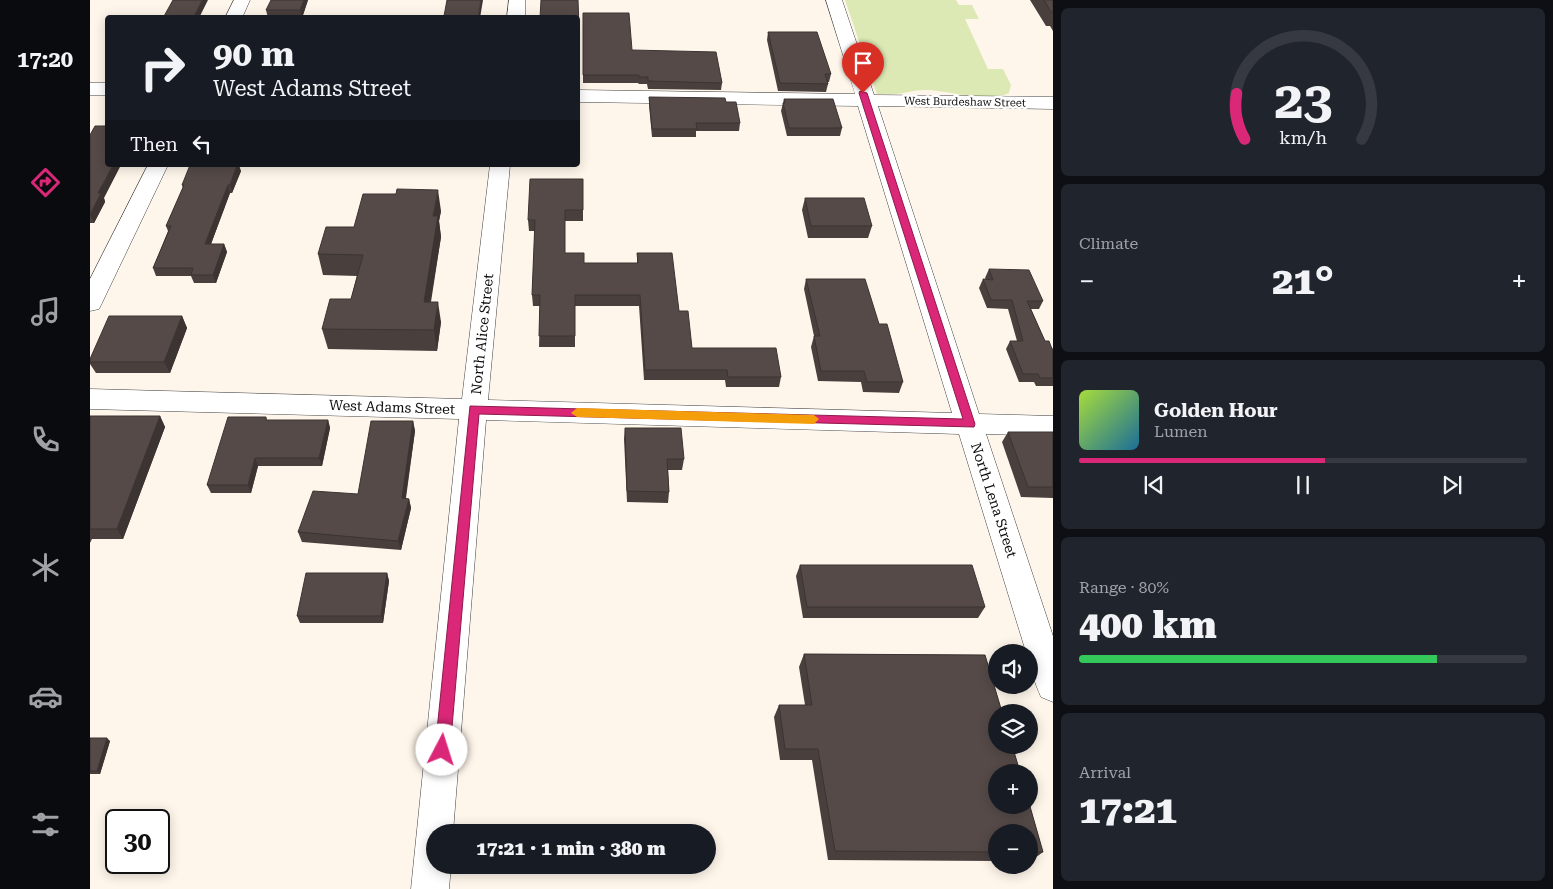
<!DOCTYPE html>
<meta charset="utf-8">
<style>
:root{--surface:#171b24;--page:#20242c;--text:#f1f3f6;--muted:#9ea1a6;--line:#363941;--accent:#db2777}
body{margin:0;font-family:"Roboto Serif",serif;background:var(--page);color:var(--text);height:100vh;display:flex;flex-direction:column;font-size:19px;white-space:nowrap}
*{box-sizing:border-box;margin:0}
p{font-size:16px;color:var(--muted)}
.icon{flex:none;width:28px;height:28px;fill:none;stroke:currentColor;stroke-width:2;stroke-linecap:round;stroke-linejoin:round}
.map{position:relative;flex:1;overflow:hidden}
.drawer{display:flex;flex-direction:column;gap:8px;padding:8px;background:#0d0f14;width:500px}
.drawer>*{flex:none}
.banner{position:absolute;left:15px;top:15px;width:475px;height:152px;border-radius:5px;box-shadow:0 2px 12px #0003;background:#171b24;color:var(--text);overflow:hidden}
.tools{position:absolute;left:898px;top:644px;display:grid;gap:10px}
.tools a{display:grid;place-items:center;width:50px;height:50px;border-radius:50%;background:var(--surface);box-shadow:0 2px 12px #0003;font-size:25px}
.speed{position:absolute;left:15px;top:809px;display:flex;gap:10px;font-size:25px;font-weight:700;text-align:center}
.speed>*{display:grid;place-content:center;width:65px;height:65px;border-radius:50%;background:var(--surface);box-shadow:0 2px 12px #0003;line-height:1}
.speed .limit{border:2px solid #111;border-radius:8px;background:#fff;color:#111}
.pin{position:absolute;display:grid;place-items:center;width:42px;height:42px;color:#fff;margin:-51px -21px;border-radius:50% 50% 50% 0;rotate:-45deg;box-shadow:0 0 5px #0007}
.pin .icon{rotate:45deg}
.me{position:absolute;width:55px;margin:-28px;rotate:5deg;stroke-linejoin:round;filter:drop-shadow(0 0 4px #0008)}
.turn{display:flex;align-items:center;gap:18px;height:105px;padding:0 25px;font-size:22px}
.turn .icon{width:65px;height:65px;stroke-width:2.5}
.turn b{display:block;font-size:35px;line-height:42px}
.then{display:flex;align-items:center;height:48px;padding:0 25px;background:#0003;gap:10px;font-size:19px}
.big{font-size:38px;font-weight:800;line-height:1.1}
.drawer .card{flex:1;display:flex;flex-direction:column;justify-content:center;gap:8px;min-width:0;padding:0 18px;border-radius:8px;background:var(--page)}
.drawer .dial{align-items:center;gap:0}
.dial svg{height:130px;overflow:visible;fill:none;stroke:var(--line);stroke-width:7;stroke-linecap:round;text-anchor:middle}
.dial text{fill:var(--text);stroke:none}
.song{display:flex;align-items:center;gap:15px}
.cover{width:60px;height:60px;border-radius:8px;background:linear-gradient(135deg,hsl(80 70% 55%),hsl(200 70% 35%))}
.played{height:5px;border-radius:2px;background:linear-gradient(90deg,var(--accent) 55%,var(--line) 55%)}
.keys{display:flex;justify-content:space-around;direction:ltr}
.heat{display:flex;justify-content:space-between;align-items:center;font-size:28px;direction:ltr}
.charge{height:8px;border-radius:4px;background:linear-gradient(90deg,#34c759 80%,var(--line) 0)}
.trip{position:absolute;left:336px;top:824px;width:290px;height:50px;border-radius:25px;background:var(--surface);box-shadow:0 2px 12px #0003;font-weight:800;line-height:50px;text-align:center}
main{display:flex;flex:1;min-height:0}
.dock{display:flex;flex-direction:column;width:90px;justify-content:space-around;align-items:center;background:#090b0e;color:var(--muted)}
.dock .icon{width:35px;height:35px}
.dock .current{color:var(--accent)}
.dock b{font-size:22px;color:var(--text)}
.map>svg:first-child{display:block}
.green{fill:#dce9b5}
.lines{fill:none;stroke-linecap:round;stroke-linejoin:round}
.street-casing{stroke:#3f3f3f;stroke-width:1}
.street{fill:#fff;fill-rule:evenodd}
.wall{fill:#49403e}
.shaded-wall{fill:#3c3432}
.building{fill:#554a48;stroke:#3c3432}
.route{fill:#db2777;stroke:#8e194d}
.slow{fill:#f59e0b}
.labels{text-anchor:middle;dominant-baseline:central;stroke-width:5;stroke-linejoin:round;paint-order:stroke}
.far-street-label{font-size:11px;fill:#0c0c0c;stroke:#fff}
.street-label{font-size:14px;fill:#0c0c0c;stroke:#fff}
</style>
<main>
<nav class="dock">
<b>17:20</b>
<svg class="icon current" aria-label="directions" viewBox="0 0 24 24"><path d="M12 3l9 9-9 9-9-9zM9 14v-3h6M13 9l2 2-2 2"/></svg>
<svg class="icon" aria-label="music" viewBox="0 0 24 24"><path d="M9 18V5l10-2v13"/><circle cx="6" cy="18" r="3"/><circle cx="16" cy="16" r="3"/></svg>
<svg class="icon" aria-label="phone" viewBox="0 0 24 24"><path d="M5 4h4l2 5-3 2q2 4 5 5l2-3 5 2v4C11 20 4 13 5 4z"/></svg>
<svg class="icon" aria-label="climate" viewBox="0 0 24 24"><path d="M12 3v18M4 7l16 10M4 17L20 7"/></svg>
<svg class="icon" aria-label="car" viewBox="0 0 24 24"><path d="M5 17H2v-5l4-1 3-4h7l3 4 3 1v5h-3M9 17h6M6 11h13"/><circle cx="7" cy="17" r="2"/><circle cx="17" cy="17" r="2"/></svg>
<svg class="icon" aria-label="filters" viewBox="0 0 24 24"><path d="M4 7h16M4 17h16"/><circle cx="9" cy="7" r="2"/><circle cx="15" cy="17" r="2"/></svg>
</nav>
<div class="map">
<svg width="963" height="889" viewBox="0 0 963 889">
<rect width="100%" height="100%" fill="#fff6eb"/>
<path class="green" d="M755 0H866L869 5H882L889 19H875L898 69H913L921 85 919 93C894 104 860 90 834 90 824 90 816 93 807 94 800 95 793 94 787 94Z"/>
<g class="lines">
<defs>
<g id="street">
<path d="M144 0H160L152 18H135Z"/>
<path d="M419 0H435V18H417Z"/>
<path d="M736 0H752L784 95 963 97V109L788 106 889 414 963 416V436L896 434 963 636V702L951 697C945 683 939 668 939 652H936L869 434 396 420 363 832H345V865H361L359 889H321L369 419 0 409V389L372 399 400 165H420L398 400 862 413 768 106 488 102V90L765 94Z"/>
<rect x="0" y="83" width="18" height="12"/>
<path d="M58 165H78L12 303 9 309 0 311V279Z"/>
</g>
</defs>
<use href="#street" class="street-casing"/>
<use href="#street" class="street"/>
</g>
<g class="wall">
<path d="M218 0 212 18H178L176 10Z"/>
<path d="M488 0 489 39H488Z"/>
<path d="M940 0H963V31L960 26H956Z"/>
<path d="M493 13 542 50 632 83 631 90 558 89 557 84H549L548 83H493Z"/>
<path d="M678 32 741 74 739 82H738V84L736 92 688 91 677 40Z"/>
<path d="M559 97 636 102 650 123 649 131H606V137H562L559 105Z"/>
<path d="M694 99 752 128 750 136H697L691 111Z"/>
<path d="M0 135 14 198 15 202 4 223H0Z"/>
<path d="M151 171 142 193H140L121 244H134L137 252 126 283H104L101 276H66L63 268 78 231 76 226 93 188 92 185Z"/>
<path d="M493 179V221H475V253L494 263H547V253L589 311 602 348 691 377 689 387H636L635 380H554L549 306H485V347H449L450 306H443L442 295 445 231H439L438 220Z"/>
<path d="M715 198 782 226 778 238H718L712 210Z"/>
<path d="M351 211 349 221 351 237 341 302 351 322 347 351 238 349 232 329 261 299 267 276 233 275 228 254 264 227Z"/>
<path d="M899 269 953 301 949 309H941L955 341 962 349H963V386H946L944 382H929L916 349 920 341H927L918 309 897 308 889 288 893 279 896 280 895 278Z"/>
<path d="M716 279 789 324 813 382 809 393 773 392 771 382 728 381 721 347 724 336 714 289Z"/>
<path d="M92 316 97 328 80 373H6L0 364V359Z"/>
<path d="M0 416H70L75 427 33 539H2L0 543Z"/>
<path d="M176 417 177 420H238L240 428 232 466H168L161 493H121L117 485Z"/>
<path d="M323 421 325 431 316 498 319 499 321 508 311 550 212 542 208 532 268 494Z"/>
<path d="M535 428 594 459 592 470H578L579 492 578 503 537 502 534 439Z"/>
<path d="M918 432H963V498L931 497 912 442Z"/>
<path d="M710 565 895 607 888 618H713L706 576Z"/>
<path d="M297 573 299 581 293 623H210L207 616Z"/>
<path d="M714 654 895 655 912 712H906V745H922L930 772H906V805H939V803L953 852 941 861H939V832H906V861L738 860 722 760H690L684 717 689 705H715L709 667Z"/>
<path d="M0 738 20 741 10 774H0Z"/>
</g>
<g class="shaded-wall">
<path d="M112 0H118L109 18H103Z"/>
<path d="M214 0H218L212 18 210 10Z"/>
<path d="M391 0H393L390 18H388Z"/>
<path d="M23 165H31L14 198 15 202 4 223 0 215 8 193Z"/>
<path d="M147 165H149L151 171 142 193 140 185Z"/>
<path d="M138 185 140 193 118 252 115 244Z"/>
<path d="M348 190 351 211 349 221 351 237 337 322 334 302 343 216Z"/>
<path d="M134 244 137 252 126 283 123 275Z"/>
<path d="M348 302 351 322 347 351 344 330Z"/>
<path d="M92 316 97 328 80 373 74 362Z"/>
<path d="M70 416 75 427 33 539 27 529Z"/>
<path d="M238 420 240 428 232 466 229 458Z"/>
<path d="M323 421 325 431 314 508 312 498Z"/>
<path d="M165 458 168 466 161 493 158 485Z"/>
<path d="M319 499 321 508 311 550 308 541Z"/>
<path d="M297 573 299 581 293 623 291 616Z"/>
<path d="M17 738 20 741 10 774 7 771Z"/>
</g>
<g class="building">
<path d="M83 0H112L103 18H73Z"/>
<path d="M181 0H214L210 10H176Z"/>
<path d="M357 0H391L388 18H348V16H354Z"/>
<path d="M451 0H488L489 31H488V18H450Z"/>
<path d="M954 0H963V12H961Z"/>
<path d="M493 13H539L542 50 626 52 632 83 558 81V77H549V75H493Z"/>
<path d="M678 32H727L741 74H735L738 84 690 83Z"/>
<path d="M559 97 635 98 636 102H646L650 123H606L607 129H562Z"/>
<path d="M694 99H743L752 128H699L693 103H695Z"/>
<path d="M5 126H18V165H23L8 193H11L0 215V135Z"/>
<path d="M100 165H147L140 185H138L115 244H134L123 275H101L103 268H63L81 226H76L94 185H92Z"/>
<path d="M440 179H493V210H475V253H494V263H548L547 253H582L589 311H598L602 348H686L691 377H638L637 370H555L550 295H485V336H449L450 295H442L445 220H438Z"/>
<path d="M307 189 348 190 343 216H348L334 302H348L344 330 232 329 240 299H261L273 255 228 254 236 227H264L273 194H306Z"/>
<path d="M715 198H774L782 226H721Z"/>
<path d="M899 269 939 270 953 301H937L955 341H959L962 349H963V378H950L948 374H933L920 341H933L922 300H901L893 279 903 280Z"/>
<path d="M716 279H775L789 324H797L813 382H777L774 371H731L724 336H730Z"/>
<path d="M19 316H92L74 362H0V359Z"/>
<path d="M0 416H70L27 529H0Z"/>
<path d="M138 417H176V420H238L229 458H165L158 485H117Z"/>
<path d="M281 421H323L312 498 319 499 308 541 208 532 223 491 268 494Z"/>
<path d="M535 428H591L594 459H577L579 492 537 491Z"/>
<path d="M918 432H963V487H938Z"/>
<path d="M710 565H882L895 607H717Z"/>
<path d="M216 573H297L291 616H207Z"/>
<path d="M714 654 895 655 912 712H906V745H922L930 772H906V805H939V803L953 852H939V832H906V852L745 851 728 749H695L689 705H722Z"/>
<path d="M0 738H17L7 771H0Z"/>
</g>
<path class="route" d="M770 91 777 93 885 424 884 427 389 414 360 750 358 755 352 757 347 755 345 750 380 406 873 419 769 93Z"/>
<path class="slow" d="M487 408 724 415 729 419 724 424 487 417 481 413Z"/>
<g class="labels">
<g class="far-street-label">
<text transform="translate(875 102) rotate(1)">West Burdeshaw Street</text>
</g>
<g class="street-label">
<text transform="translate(392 334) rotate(-84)">North Alice Street</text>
<text transform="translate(302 407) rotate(2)">West Adams Street</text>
<text transform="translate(904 500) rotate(72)">North Lena Street</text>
</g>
</g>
</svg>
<div class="tools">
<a><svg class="icon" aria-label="sound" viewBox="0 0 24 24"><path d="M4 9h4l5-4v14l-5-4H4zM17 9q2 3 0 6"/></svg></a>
<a><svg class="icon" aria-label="layers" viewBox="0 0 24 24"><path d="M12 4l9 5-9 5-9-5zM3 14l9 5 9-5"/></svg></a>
<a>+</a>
<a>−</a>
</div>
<div class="speed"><div class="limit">30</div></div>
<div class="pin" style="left:773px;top:93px;background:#d93025"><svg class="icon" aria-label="arrive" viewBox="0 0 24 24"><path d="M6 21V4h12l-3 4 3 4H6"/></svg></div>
<svg class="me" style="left:352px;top:750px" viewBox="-20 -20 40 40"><circle r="19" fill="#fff"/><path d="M0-13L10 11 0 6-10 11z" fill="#db2777"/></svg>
<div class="trip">17:21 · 1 min · 380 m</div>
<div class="banner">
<div class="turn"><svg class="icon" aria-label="right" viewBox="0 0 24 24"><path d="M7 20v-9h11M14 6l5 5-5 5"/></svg><div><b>90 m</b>West Adams Street</div></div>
<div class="then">Then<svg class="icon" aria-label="left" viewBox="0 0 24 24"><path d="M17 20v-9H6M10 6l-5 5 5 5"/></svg></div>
</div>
</div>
<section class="drawer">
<div class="card dial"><svg viewBox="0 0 100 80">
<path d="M14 69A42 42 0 1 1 86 69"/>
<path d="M14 69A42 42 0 0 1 9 41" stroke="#db2777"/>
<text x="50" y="56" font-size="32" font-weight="700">23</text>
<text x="50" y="72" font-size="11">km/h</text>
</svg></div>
<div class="card"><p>Climate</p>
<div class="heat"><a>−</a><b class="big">21°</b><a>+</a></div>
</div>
<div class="card">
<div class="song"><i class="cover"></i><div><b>Golden Hour</b><p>Lumen</p></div></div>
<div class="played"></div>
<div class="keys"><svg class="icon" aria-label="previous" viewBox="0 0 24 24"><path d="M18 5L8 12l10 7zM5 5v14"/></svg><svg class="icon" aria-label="pause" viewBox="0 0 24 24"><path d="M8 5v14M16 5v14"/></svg><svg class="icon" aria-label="next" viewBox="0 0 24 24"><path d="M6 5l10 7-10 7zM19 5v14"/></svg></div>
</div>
<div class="card"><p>Range · 80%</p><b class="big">400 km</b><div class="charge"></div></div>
<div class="card"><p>Arrival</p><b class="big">17:21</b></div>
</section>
</main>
